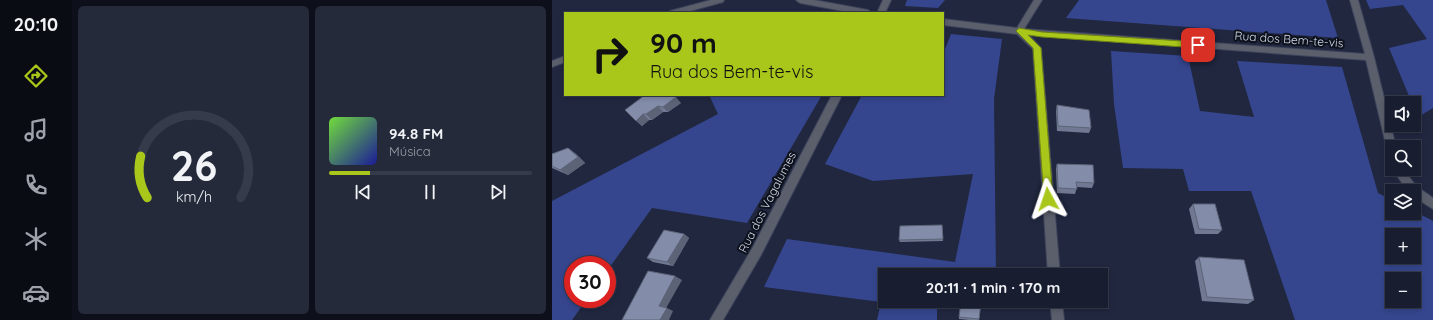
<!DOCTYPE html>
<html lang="pt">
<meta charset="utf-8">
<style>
:root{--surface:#181d2f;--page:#252a3b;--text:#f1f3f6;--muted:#9fa2aa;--line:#363b4b;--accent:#a9c71a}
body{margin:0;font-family:Quicksand,sans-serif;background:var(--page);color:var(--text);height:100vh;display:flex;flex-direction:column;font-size:15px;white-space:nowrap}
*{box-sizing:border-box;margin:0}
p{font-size:13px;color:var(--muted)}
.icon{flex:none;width:22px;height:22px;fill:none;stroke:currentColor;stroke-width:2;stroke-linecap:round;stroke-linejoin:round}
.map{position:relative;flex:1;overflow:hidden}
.side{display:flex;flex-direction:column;gap:6px;padding:6px;background:#0d101a;width:480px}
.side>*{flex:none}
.top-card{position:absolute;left:12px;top:12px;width:380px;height:84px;border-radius:0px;box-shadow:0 2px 6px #0003,0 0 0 1px var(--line);background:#a9c71a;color:#111;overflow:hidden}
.controls{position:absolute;left:833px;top:96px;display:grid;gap:8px}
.controls a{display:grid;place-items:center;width:36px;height:36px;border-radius:0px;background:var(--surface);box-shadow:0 2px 6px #0003,0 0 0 1px var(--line);font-size:20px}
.speed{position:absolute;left:12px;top:256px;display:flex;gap:8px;font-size:20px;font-weight:700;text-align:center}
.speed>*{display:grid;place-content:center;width:52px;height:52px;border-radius:50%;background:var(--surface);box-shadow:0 2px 6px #0003,0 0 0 1px var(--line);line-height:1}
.speed .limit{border:6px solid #d22;background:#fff;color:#111}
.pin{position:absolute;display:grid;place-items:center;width:34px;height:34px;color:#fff;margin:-17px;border-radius:8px;box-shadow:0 2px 6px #0006}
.me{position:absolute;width:44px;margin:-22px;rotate:355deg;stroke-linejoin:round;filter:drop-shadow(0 0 3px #0008)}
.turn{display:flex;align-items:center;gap:14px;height:84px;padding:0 20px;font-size:18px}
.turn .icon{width:52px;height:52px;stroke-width:2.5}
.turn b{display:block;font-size:28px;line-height:34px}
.side .widget{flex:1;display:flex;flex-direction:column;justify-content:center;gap:6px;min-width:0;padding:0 14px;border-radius:6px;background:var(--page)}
.side .dial{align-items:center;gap:0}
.dial svg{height:104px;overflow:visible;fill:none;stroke:var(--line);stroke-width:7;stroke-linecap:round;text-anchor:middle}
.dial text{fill:var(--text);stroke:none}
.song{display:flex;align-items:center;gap:12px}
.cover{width:48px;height:48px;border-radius:6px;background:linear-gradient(135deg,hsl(100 70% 55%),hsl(240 70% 35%))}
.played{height:4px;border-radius:2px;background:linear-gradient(90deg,var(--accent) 20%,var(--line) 20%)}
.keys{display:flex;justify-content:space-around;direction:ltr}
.side .tiles{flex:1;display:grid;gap:6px;grid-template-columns:repeat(2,1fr)}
.trip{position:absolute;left:326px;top:268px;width:230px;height:40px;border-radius:0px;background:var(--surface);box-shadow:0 2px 6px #0003,0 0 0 1px var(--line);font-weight:700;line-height:40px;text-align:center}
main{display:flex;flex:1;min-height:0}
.tabs{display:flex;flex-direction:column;width:72px;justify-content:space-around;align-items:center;background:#0a0c13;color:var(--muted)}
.tabs .icon{width:28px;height:28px}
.tabs .active{color:var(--accent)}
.tabs b{font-size:18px;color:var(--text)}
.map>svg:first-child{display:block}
.forest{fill:#35468e;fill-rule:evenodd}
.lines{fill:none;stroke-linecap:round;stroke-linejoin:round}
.minor-casing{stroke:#3d445b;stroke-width:2}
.minor{fill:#5b5f6c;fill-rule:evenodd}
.wall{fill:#717992}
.shaded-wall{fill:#5c6377}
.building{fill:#838daa;stroke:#5c6377}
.route{fill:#a9c71a;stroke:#6e8111}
.labels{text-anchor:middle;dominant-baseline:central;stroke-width:4;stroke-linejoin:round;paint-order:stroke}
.street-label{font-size:12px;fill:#d6dcec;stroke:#0d111c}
</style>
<main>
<nav class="tabs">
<b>20:10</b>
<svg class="icon active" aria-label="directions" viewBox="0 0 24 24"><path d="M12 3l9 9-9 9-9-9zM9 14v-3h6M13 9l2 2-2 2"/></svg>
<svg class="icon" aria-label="music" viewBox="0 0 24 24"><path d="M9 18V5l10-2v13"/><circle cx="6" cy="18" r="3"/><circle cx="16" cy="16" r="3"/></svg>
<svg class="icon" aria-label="phone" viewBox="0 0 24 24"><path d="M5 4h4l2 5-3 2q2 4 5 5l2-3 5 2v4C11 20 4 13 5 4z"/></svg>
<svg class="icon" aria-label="climate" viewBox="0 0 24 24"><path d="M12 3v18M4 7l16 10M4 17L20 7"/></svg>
<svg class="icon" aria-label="car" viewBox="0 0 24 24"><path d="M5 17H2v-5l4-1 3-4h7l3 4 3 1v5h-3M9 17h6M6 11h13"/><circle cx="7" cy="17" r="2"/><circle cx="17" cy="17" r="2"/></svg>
</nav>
<section class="side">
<div class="tiles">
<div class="widget dial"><svg viewBox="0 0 100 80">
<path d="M14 69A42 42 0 1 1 86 69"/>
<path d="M14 69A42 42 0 0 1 9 37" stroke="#a9c71a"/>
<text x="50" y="56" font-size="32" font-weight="700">26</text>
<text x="50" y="72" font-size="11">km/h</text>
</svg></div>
<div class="widget">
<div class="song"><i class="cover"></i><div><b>94.8 FM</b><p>Música</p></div></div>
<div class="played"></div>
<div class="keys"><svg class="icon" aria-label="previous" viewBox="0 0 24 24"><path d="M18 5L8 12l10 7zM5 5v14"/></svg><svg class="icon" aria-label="pause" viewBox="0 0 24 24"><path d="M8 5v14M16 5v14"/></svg><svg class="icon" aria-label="next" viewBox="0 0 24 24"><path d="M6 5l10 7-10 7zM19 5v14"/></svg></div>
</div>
</div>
</section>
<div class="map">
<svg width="881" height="320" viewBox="0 0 881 320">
<rect width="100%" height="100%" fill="#20273f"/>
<g class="forest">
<path d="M355 0H393L386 8 353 6Z"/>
<path d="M527 0H774L786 38 514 18Z"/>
<path d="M814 0H881V108L866 117 862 107V103H860L837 48 875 39 851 5 818 9Z"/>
<path d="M399 34 450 39 442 99 444 275H333V301H385V320H325L329 302 212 287 235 239 403 262 421 174 321 181 273 164 310 95H391V54Z"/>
<path d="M559 51 636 56 648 111 702 117 685 61 790 67 826 193 840 200V213H862V211L881 221V320H743L699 191H637L631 169 571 168 562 104ZM840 235H862V257H840ZM840 279H862V301H840Z"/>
<path d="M157 95H270L195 223 100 208 55 271V265H21V299H35L20 320H0V201L166 114Z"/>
</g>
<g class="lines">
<defs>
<g id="minor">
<path d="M159 0H172L171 2 131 13H117L118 11Z"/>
<path d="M244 0H262L316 10 320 13H302L248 3Z"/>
<path d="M331 0H339L333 13H325Z"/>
<path d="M482 0H490L472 29 813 54 798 0H806L822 57 844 147H840V153L837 152 835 149 814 60 477 35 489 48 508 275H496L481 49 465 34 391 25V19L465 28Z"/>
<path d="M13 56V62L0 67V61Z"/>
<path d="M280 95H290L209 255 171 320H158L201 247Z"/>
<path d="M840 169H851L864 186 881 198V209L862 197V191H856Z"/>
<path d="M498 301H510L512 320H500Z"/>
</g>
</defs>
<use href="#minor" class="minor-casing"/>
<use href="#minor" class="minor"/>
</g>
<g class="wall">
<path d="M129 103 116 112H111L100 120H97L90 126 73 110Z"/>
<path d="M505 105 539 128 537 133 505 131 504 111Z"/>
<path d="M16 148 24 154 33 163 16 175 0 168V154Z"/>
<path d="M505 164 542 183 540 188 525 187 523 194 505 193 504 169Z"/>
<path d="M641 204 670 230 666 234H643L637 209Z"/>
<path d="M390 225 391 241 348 242 347 240Z"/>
<path d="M132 234 137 238 121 266 101 262 95 258Z"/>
<path d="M647 257 702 300 696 304 650 301 643 261Z"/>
<path d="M429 304 427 320H417L407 319V317Z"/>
</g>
<g class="shaded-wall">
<path d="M124 97 129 103 116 112 111 107Z"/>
<path d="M106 106 111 112 100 120 94 114Z"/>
<path d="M91 114 97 120 90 126 84 121Z"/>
<path d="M16 148 24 154 33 163 16 175 8 170Z"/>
<path d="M132 234 137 238 121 266 115 262Z"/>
<path d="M123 276 130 280 113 310 107 306Z"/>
<path d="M115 308 121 311 117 320H108Z"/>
</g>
<g class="building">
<path d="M93 95H122L124 97 111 107 106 106 94 114H91L84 121 73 110Z"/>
<path d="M505 105 537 110 539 128 506 126Z"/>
<path d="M16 148 26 157 8 170 0 166V154Z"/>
<path d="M505 164 541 165 542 183 524 182 525 189 506 188Z"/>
<path d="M641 204H663L670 230 647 229Z"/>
<path d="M390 225 391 239 347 240 348 226Z"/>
<path d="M112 230 132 234 115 262 95 258Z"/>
<path d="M647 257 692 260 702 300 655 297Z"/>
<path d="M96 271 123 276 107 306 115 308 108 320H70Z"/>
<path d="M409 301H418L429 302 427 319 407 317Z"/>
</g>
<path class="route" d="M467 28 490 32 646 42 650 45 646 48 490 37 476 35 489 48 501 199 500 202 496 203 493 202 492 199 481 48 464 31Z"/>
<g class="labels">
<g class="street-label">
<text transform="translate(737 39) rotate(4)">Rua dos Bem-te-vis</text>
<text transform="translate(215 202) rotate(-63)">Rua dos Vagalumes</text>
</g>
</g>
</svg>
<div class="controls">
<a><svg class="icon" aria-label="sound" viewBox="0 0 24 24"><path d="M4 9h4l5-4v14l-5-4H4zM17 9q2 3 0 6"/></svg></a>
<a><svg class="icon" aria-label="search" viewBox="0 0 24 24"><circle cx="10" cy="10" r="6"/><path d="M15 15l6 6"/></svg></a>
<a><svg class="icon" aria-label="layers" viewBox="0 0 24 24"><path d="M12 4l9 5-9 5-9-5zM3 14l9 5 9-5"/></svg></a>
<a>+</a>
<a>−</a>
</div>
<div class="speed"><div class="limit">30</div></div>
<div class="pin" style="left:646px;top:45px;background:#d93025"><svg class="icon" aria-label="arrive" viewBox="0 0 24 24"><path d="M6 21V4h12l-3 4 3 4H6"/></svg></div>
<svg class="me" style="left:496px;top:199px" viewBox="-20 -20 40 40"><path d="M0-17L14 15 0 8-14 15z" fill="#a9c71a" stroke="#fff" stroke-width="4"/></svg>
<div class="trip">20:11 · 1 min · 170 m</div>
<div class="top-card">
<div class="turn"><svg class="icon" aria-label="right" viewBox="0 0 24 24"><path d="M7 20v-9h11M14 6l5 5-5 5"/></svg><div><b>90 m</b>Rua dos Bem-te-vis</div></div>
</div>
</div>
</main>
